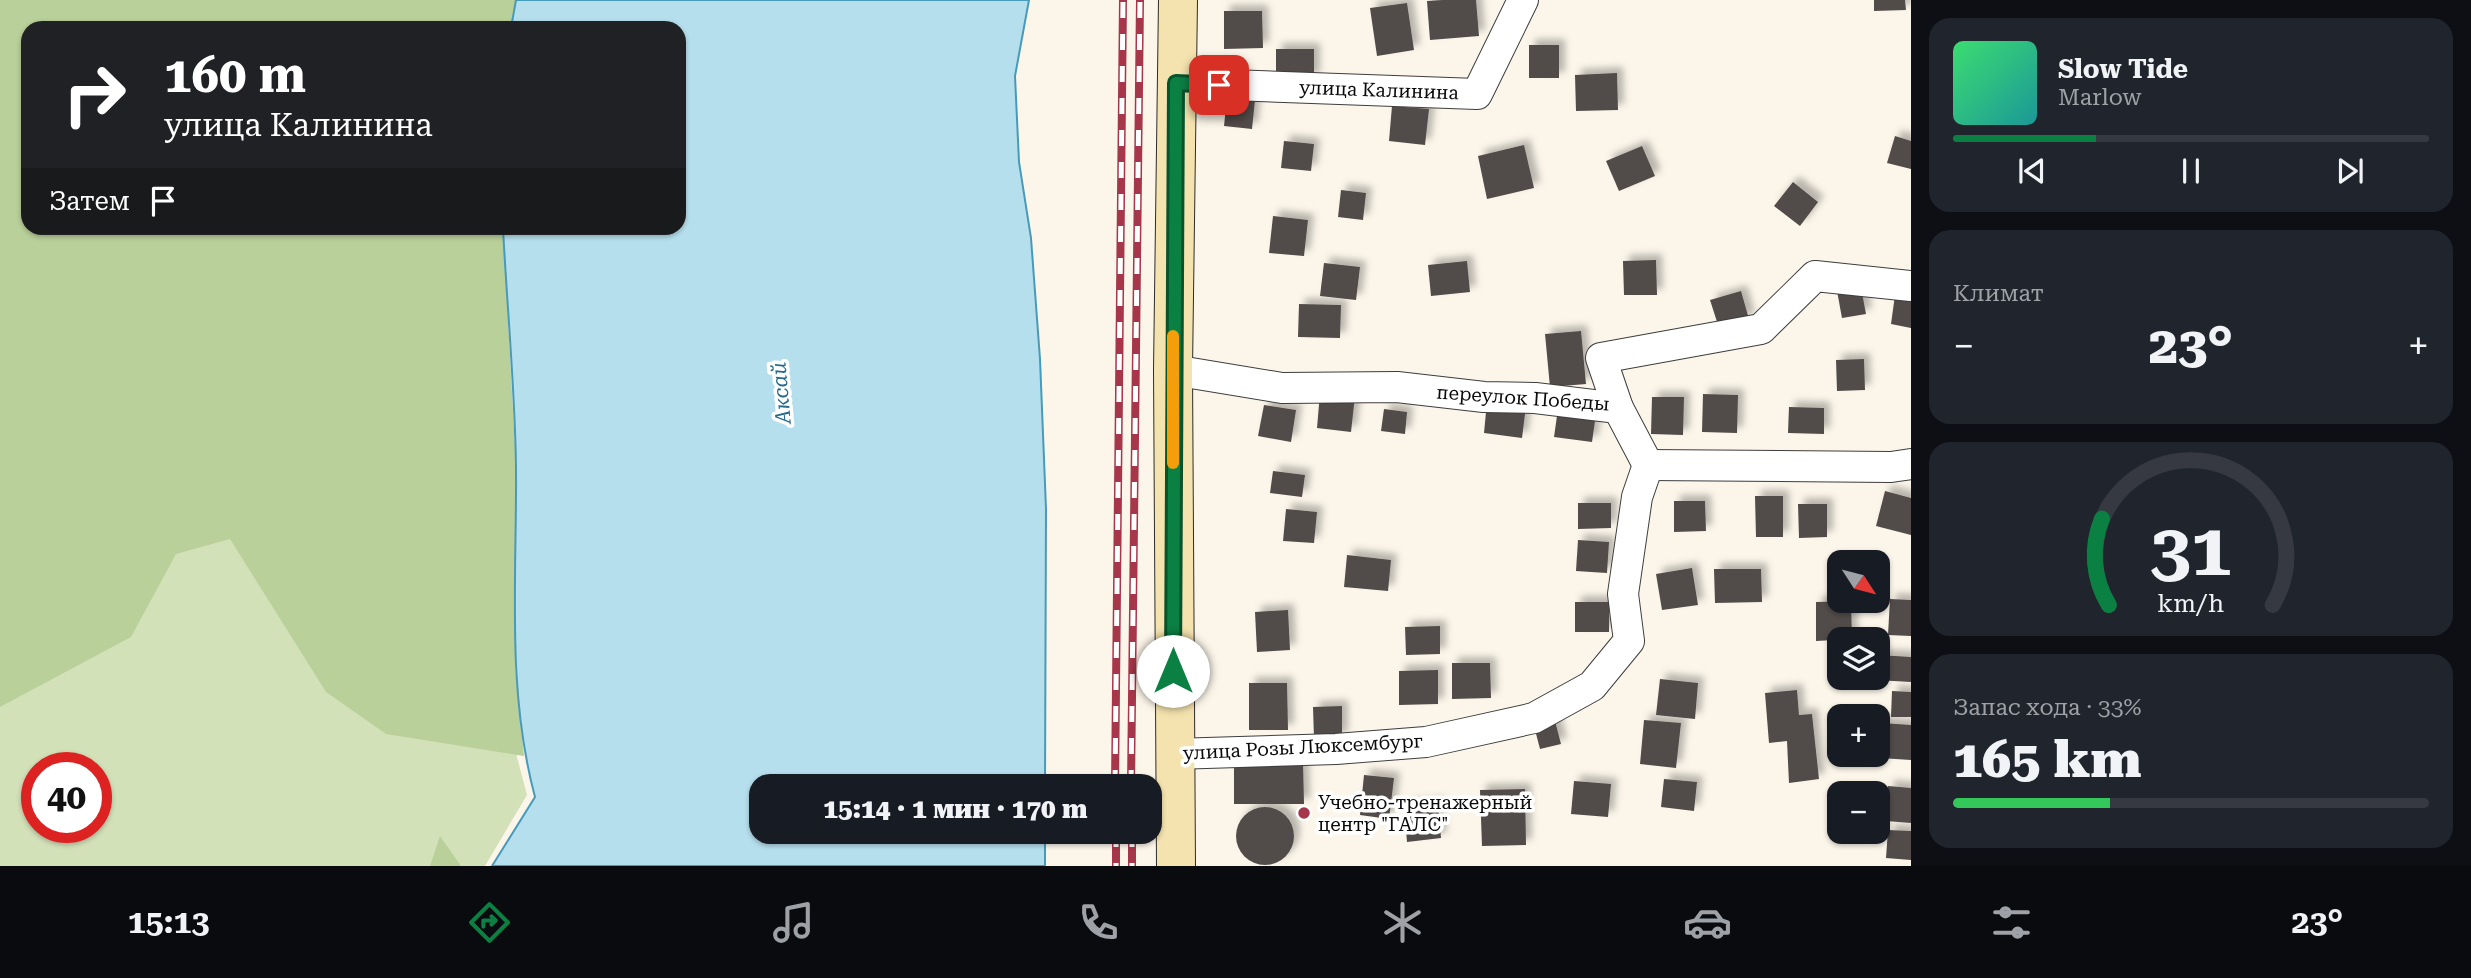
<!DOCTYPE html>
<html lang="ru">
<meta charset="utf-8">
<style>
:root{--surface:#171b24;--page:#20242c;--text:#f1f3f6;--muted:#9ea1a6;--line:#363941;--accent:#0b8043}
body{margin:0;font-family:"Roboto Serif",serif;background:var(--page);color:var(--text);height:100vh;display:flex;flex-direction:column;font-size:26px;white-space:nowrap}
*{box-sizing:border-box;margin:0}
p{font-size:23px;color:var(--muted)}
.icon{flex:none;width:38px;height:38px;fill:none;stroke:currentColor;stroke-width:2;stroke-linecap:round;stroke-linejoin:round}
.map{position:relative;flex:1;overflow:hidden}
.panel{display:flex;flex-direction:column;gap:18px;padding:18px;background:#0d0f14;width:560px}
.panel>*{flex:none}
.top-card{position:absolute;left:21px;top:21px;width:665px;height:214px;border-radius:21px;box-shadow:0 2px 5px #0004;background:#202124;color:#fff;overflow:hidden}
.needle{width:46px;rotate:126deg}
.tools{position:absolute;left:1827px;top:550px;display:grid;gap:14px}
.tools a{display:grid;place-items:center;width:63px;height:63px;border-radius:14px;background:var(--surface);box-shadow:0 2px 5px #0004;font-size:35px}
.speed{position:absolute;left:21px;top:752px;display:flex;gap:14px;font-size:35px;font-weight:700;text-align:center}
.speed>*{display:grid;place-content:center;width:91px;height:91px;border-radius:50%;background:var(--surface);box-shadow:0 2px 5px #0004;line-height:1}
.speed .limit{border:10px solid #d22;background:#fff;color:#111}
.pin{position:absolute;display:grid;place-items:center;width:60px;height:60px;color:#fff;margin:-30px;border-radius:14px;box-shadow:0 4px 10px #0006}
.me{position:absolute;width:77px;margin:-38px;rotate:0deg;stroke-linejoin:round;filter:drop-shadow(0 0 5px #0008)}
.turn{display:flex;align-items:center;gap:24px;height:147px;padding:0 28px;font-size:32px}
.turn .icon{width:91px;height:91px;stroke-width:2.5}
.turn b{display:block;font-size:49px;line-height:60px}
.then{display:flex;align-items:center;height:66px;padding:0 28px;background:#0003;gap:14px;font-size:26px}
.big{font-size:52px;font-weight:800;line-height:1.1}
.panel .widget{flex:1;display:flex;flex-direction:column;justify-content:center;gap:10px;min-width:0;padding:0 24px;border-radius:21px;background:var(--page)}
.panel .dial{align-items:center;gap:0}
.dial svg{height:182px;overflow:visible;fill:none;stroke:var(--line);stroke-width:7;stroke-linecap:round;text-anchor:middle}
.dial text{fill:var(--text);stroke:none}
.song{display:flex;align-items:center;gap:21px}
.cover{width:84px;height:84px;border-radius:10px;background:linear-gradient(135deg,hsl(140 70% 55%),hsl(180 70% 35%))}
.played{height:7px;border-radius:4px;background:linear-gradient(90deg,var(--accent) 30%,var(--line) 30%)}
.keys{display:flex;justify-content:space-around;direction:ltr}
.heat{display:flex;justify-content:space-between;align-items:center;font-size:38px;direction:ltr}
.charge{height:10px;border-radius:5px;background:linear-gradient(90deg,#34c759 33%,var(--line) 0)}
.trip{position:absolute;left:749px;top:774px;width:413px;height:70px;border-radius:21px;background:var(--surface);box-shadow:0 2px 5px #0004;font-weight:800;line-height:70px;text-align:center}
.tabs{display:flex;height:112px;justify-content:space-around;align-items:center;background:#090b0e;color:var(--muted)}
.tabs .icon{width:49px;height:49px}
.tabs .selected{color:var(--accent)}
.tabs b{font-size:32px;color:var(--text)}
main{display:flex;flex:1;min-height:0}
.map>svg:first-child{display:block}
.green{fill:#d3e1b9;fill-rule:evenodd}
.forest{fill:#b9d09a}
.water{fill:#b6dfed;stroke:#479aba;stroke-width:2}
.building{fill:#514b48;filter:url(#shadow)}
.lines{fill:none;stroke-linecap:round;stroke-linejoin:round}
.street-casing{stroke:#3d3d3d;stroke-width:32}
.secondary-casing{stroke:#2c2c2c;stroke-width:40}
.street{stroke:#fff;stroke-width:30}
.secondary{stroke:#f4e3ae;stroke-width:38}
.rail-casing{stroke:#a63649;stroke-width:8}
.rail{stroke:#fff;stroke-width:5;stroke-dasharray:16;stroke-linecap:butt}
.route-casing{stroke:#07532c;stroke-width:18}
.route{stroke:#0b8043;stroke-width:12}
.slow{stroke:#f59e0b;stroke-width:12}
.poi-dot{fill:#a63649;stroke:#fff;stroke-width:2.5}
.labels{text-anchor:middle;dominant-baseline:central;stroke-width:7;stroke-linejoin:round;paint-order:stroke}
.street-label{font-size:19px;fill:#0a0a0a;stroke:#fff}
.poi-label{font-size:19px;fill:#0a0a0a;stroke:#fff;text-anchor:start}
.water-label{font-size:21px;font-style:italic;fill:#266a8a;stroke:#fff}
</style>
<main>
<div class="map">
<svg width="1911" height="866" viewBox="0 0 1911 866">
<defs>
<filter id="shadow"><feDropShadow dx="6" dy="-6" stdDeviation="3.5" flood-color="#0004"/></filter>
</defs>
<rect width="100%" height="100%" fill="#fcf6ea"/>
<path class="green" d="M0 0 28 28V228L507 666 517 757 527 795 485 866H0ZM37 768H96V828H37Z"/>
<g class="forest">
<path d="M0 0H516L511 28H28V228H503L516 465 515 666 524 756 386 734 326 692 230 539 176 554 131 637 0 707Z"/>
<path d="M440 836 461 866H430Z"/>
</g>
<path class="water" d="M516 0H1029L1015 76 1019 162 1031 238 1040 359 1046 509 1045 786H761V831H1045V866H492L535 797C506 689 517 578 516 467 515 388 507 307 503 228H679V28H511Z"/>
<g class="building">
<path d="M1443 0H1476L1479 36 1430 40 1427 1Z"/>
<path d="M1874 0H1905L1906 10 1874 11Z"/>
<path d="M1407 3 1414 50 1377 56 1370 8Z"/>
<path d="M1224 11H1262L1263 48 1224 49Z"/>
<rect x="1529" y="45" width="30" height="33"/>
<rect x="1276" y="49" width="38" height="30"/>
<path d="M1617 73 1618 110 1576 111 1575 75Z"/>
<path d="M1227 97 1255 100 1252 129 1224 126Z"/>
<path d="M1392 106 1429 109 1425 145 1389 141Z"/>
<path d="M1895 136 1911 141V169L1887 163Z"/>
<path d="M1284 141 1314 144 1311 171 1281 168Z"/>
<path d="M1524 145 1534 188 1487 199 1478 156Z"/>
<path d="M1642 146 1655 176 1619 191 1606 161Z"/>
<path d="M1793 182 1818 202 1800 226 1774 206Z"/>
<path d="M1341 190 1366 193 1363 220 1338 217Z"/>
<path d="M1273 216 1308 220 1304 256 1269 253Z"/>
<path d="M1656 260 1657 295H1624L1623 261Z"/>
<path d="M1467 261 1470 292 1431 296 1428 265Z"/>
<path d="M1324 263 1360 267 1356 300 1320 296Z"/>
<path d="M1861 287 1866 314 1842 318 1837 291Z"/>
<path d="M1896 288 1911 291V328L1891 324Z"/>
<path d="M1741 291 1749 319 1719 328 1710 300Z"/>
<path d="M1299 304 1341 305 1340 338 1298 337Z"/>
<path d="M1581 331 1586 384 1550 387 1545 334Z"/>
<path d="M1864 359 1865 390 1837 391 1836 360Z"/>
<path d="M1320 393 1355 396 1351 432 1317 428Z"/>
<path d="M1703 394 1738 395 1737 433 1702 432Z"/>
<path d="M1652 397H1684L1683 435 1651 434Z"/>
<path d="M1487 402 1526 406 1522 438 1484 433Z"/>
<path d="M1264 405 1296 410 1291 442 1258 436Z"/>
<path d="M1789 407 1824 408V434L1788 433Z"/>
<path d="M1384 409 1407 412 1405 434 1381 431Z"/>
<path d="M1558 409 1596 414 1592 442 1554 437Z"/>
<path d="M1273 471 1305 475 1302 497 1270 493Z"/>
<path d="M1885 491 1911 498V535L1876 526Z"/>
<path d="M1755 496H1783V537H1756Z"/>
<path d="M1674 501H1705L1706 531 1674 532Z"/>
<path d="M1578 503H1611V528L1578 529Z"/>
<path d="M1798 504H1827V537L1799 538Z"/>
<path d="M1286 509 1317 512 1314 543 1283 541Z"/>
<path d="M1578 540 1609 542 1607 573 1576 571Z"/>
<path d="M1347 555 1391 560 1388 591 1344 587Z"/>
<path d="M1692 568 1698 605 1662 610 1656 574Z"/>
<path d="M1714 569H1761L1762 602 1715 603Z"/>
<path d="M1890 599 1911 600V636L1888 635Z"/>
<path d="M1851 601 1852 639 1816 641V602Z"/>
<rect x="1575" y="602" width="34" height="30"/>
<path d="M1288 610 1290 650 1257 652 1255 612Z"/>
<path d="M1440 626V654L1406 655 1405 627Z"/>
<path d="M1878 655 1911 657V682L1876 680Z"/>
<path d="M1452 663H1490L1491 698 1452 699Z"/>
<path d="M1438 670V704L1399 705V671Z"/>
<rect x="1843" y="677" width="30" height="9"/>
<path d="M1660 679 1698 683 1695 719 1656 715Z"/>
<path d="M1249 683H1287L1288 730H1249Z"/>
<path d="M1797 690 1799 715 1812 714 1819 779 1789 783 1787 741 1769 743 1765 693Z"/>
<path d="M1892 691 1911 692V717H1891Z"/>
<path d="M1342 706V738L1314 739 1313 707Z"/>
<path d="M1554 717 1561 744 1540 749 1533 722Z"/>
<path d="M1644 720 1681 723 1676 768 1640 764Z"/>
<path d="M1882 723 1911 725V760L1880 758Z"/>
<path d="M1234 761H1303L1304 804H1234Z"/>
<path d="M1364 775 1394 778 1389 819 1360 815Z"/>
<path d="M1664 779 1697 782 1694 811 1661 807Z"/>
<path d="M1574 781 1611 784 1608 817 1571 814Z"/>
<path d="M1888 786 1911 788V823L1886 821Z"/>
<path d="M1525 789 1526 845 1482 846 1480 790Z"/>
<path d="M1438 803 1441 838 1407 842 1404 806Z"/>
<circle cx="1265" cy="836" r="29"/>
<path d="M1888 830 1911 831V860L1886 858Z"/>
</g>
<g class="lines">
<defs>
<g id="street">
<path d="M1176 83 1477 94 1523 0"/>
<path d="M1173 370 1282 388 1397 387 1484 397 1535 398 1618 408 1601 358 1761 329 1815 276 1911 286"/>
<path d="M1618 408 1648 465"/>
<path d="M1648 465 1891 467 1911 464"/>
<path d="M1173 754 1336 749 1426 742 1534 718 1592 686 1629 641 1623 594 1637 497 1648 465"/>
</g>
<path id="secondary" d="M1176 866 1173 370 1178 0"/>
</defs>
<use href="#street" class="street-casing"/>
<use href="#secondary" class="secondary-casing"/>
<use href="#street" class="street"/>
<use href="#secondary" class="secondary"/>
<defs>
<g id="rail">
<path d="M1115 786 1123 0"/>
<path d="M1131 786 1140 0"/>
<path d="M1116 831V866"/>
<path d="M1132 831V866"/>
</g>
</defs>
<use href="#rail" class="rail-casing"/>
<use href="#rail" class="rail"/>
</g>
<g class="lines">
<defs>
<path id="route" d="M1173 671 1176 83 1219 85"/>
</defs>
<use href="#route" class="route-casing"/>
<use href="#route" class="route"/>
<path class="slow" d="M1173 463V336"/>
</g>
<circle class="poi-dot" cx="1304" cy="813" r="7"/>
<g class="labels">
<g class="street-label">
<text transform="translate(1379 90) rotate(2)">улица Калинина</text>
<text transform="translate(1523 398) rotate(4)">переулок Победы</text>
<text transform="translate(1303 747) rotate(-3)">улица Розы Люксембург</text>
</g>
<g class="poi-label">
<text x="1318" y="802">Учебно-тренажерный<tspan x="1318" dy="22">центр "ГАЛС"</tspan></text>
</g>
<g class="water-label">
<text transform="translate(781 393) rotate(-95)">Аксай</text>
</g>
</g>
</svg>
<div class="tools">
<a><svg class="needle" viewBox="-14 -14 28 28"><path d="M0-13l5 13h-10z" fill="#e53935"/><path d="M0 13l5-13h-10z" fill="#9ea1a6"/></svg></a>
<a><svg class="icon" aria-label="layers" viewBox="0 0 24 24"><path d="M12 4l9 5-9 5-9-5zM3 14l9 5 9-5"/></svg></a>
<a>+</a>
<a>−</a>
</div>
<div class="speed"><div class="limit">40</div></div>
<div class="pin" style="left:1219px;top:85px;background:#d93025"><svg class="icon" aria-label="arrive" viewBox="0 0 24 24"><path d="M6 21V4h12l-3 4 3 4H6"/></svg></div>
<svg class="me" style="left:1173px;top:671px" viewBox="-20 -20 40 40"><circle r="19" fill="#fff"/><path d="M0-13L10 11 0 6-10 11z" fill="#0b8043"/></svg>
<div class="trip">15:14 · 1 мин · 170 m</div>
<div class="top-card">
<div class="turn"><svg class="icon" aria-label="right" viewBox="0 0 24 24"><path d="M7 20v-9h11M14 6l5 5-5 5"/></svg><div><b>160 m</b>улица Калинина</div></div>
<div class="then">Затем<svg class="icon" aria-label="arrive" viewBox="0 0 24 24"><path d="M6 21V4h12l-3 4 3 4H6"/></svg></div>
</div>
</div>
<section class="panel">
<div class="widget">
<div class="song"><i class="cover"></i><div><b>Slow Tide</b><p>Marlow</p></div></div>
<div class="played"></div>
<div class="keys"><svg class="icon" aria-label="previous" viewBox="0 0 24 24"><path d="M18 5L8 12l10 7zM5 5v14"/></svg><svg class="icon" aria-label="pause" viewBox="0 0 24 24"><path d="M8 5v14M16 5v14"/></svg><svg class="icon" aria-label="next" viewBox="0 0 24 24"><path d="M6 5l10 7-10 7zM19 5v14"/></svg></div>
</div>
<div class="widget"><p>Климат</p>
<div class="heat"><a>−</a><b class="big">23°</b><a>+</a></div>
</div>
<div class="widget dial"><svg viewBox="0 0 100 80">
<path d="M14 69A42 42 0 1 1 86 69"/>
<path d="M14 69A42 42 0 0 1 11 31" stroke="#0b8043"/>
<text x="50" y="56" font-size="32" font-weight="700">31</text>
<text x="50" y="72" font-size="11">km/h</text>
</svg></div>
<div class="widget"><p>Запас хода · 33%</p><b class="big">165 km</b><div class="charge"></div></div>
</section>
</main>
<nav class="tabs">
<b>15:13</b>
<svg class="icon selected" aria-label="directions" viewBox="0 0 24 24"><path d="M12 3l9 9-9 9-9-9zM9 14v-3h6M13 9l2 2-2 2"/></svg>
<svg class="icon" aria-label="music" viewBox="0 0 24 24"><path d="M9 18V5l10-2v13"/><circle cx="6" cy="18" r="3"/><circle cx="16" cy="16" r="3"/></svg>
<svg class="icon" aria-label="phone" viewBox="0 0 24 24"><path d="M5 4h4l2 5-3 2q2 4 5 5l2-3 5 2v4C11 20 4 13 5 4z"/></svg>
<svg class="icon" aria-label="climate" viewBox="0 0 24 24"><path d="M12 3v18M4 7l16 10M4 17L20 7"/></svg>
<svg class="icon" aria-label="car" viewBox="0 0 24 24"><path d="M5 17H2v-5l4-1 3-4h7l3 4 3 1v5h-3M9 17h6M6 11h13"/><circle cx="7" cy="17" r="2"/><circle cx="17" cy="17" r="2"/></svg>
<svg class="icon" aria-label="filters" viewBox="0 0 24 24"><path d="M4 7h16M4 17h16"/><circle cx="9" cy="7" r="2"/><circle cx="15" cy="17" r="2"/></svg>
<b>23°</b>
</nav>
